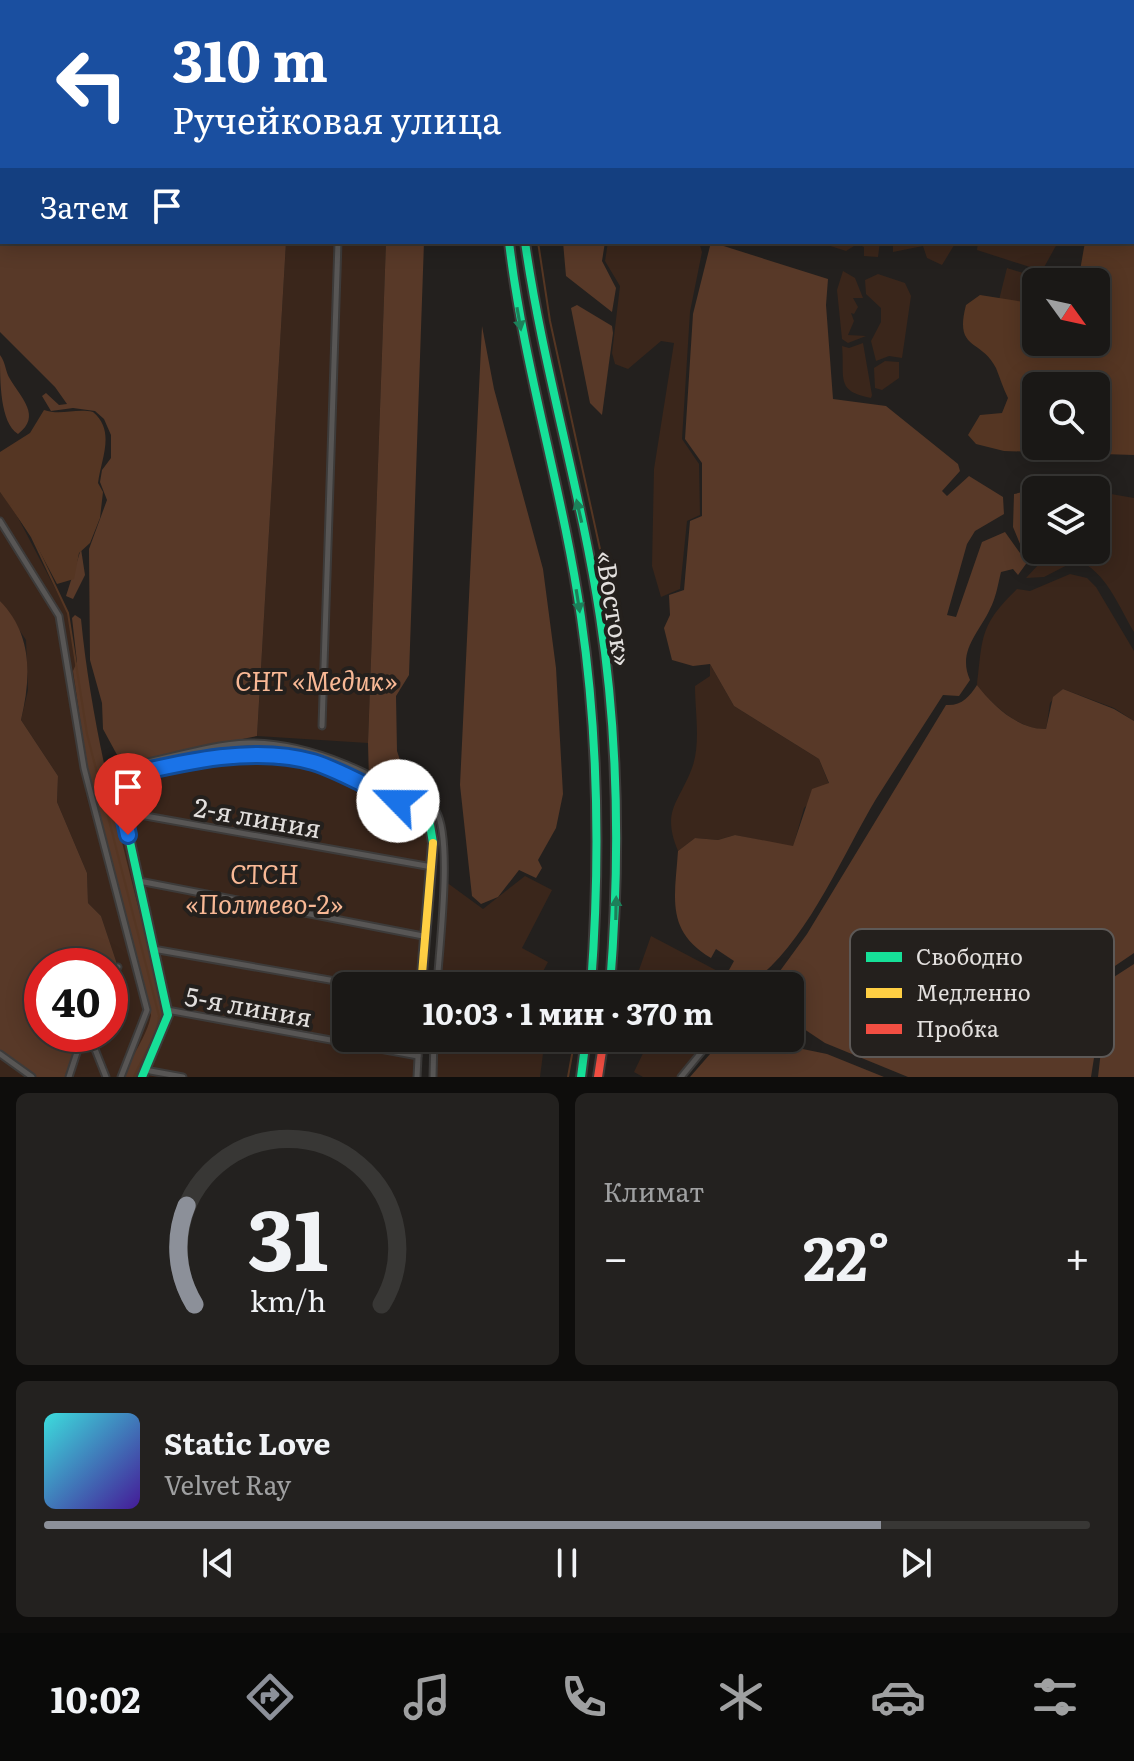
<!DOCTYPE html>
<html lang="ru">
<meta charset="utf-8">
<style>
:root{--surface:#1a1816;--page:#23211f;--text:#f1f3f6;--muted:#9fa0a1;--line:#383735;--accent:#8c9099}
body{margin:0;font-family:Literata,serif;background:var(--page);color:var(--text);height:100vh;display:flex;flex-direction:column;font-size:30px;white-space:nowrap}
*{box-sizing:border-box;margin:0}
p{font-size:26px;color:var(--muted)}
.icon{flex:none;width:44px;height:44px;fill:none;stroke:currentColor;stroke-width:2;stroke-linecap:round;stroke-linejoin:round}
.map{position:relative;height:1077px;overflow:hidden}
.details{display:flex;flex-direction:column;gap:16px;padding:16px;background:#0e0d0c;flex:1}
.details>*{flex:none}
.top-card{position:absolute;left:0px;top:0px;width:1134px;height:244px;box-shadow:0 4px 20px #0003,0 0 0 2px var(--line);background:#1a4fa0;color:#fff;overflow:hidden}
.needle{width:52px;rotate:123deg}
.controls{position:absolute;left:1022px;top:268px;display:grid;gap:16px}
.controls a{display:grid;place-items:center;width:88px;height:88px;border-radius:12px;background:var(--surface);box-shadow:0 4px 20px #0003,0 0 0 2px var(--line);font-size:40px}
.speed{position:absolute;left:24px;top:948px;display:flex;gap:16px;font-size:40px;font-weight:700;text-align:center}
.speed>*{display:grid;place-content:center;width:104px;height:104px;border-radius:50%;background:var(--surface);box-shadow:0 4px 20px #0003,0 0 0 2px var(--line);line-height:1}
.speed .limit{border:12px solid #d22;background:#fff;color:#111}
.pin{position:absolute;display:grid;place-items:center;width:68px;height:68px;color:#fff;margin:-82px -34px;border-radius:50% 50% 50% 0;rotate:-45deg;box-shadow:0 0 8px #0007}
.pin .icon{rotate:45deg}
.me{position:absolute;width:88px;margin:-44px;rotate:293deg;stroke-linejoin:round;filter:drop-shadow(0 0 6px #0008)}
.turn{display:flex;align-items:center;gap:28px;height:168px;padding:0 40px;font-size:36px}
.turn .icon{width:104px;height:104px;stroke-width:2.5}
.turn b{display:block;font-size:56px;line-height:68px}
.then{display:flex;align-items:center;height:76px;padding:0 40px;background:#0003;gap:16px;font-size:30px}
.big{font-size:60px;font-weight:700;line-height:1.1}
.details .tile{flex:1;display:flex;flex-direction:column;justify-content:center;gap:12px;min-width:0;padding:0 28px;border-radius:12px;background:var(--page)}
.details .dial{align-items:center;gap:0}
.dial svg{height:208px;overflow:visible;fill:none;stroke:var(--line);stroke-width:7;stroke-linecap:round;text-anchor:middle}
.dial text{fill:var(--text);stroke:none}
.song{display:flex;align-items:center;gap:24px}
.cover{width:96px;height:96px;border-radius:12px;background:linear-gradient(135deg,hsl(180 70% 55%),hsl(260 70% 35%))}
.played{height:8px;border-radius:4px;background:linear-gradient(90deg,var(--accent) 80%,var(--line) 80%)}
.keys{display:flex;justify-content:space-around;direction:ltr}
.heat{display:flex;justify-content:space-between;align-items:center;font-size:44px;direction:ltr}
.details .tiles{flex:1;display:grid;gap:16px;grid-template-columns:1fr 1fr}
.tile:last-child{grid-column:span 2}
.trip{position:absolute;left:332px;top:972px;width:472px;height:80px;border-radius:12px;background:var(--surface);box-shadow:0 4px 20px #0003,0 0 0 2px var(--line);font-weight:700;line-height:80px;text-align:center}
.menu{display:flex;height:128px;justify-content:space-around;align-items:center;background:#0a0a09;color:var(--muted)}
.menu .icon{width:56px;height:56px}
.menu .current{color:var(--accent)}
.menu b{font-size:36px;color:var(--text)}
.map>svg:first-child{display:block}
.green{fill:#3a261b}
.forest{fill:#583928}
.water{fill:#553623;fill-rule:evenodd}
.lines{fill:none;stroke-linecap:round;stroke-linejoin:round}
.stream{stroke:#553623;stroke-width:2}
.street-casing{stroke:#3d3b3a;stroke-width:9}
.fast-casing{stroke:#3d3b3a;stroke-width:12}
.slow-casing{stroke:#3d3b3a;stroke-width:12}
.jam-casing{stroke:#3d3b3a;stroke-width:12}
.street{stroke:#585655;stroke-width:5}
.fast{stroke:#16e098;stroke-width:8}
.slow{stroke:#ffcf43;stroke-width:8}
.jam{stroke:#f24e42;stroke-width:8}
.oneway{fill:#1d805a}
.route-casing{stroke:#114b97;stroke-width:20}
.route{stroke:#1a73e8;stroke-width:14}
.labels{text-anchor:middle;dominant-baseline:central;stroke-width:8;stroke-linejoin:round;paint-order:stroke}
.street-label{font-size:26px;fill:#e2dfdd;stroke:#24201d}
.park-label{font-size:26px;font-style:italic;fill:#f8b895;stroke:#24201d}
.key{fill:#24201d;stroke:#5d5957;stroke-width:2}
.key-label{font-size:22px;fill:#e2dfdd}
</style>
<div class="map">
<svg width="1134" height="1077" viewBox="0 0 1134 1077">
<rect width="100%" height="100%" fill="#23201e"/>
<g class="green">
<rect x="561" y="0" width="282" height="2"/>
<path d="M286 242H386L368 743 257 736Z"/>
<path d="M608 242H699L702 252 690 312 682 439 699 464 700 515 687 521 680 589 661 597 652 566 654 469 674 343 661 341 628 369 615 364 612 353 620 286 605 261Z"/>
<path d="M818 242H880L878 257 864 256V247L857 244 846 251Z"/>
<path d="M893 242H956L942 265 927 258 923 246 893 252Z"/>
<path d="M978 242H1058L1042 271 977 250Z"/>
<path d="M1007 268 1036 277V304L999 300Z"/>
<path d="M843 271 855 278 863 298H853L858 307 854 314 851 313 854 321 848 335 866 336 848 343 842 339 837 290Z"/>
<path d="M878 274 905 283 911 296 902 358 889 356 876 361 871 341 881 322V308L866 294 865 280Z"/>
<path d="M863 343 872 395 871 398C835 391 845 378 842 346L849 348Z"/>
<path d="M885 361 899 362V378L882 390 875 388 874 368Z"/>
<path d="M0 492 14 510 68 613 87 734 102 789 116 778 247 756 314 762 421 811 434 832 421 986H346V1038H419L417 1077H69L83 1034H110V980L118 967 101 916 88 903 87 873 57 802 58 776 21 720 28 690 26 640 0 601Z"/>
<path d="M1111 494 1134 498V632C1119 607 1106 571 1077 560L1044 577 1026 578 1052 550H1096V499Z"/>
<path d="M1070 574 1087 578 1096 587 1134 651V721L1114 708 1063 689 1050 703 1046 730C1019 729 993 706 977 685 983 637 979 626 1017 589L1030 591Z"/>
<path d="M710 664 734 706 819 759 829 784 804 808 793 847 735 835 718 840 695 838 678 851C661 810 679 803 692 768 701 744 695 711 695 686L710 676Z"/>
<path d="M525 876 552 890 522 948 548 962 539 979 552 986H437L442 879 483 909Z"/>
<path d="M651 936 746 986H648L653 977 639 970Z"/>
<path d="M435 1038H545L540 1077H433Z"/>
<path d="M631 1038H714L681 1077H643L634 1072 646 1047Z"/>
<path d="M0 1054 32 1077H0Z"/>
</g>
<g class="forest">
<path d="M0 0H301L2 2V242H286L257 736 122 764 103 729 102 703 90 660 89 549 107 500 100 482 102 470 111 458V435L104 419 95 411 73 408 51 411 42 396 46 393 59 405 67 404 55 387 0 332Z"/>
<path d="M386 242H424L409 675 396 696 397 751 401 763 387 784 369 780 368 743Z"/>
<path d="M563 242H605L602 261 616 288 612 312 566 276Z"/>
<path d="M711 242 828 279 826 305 833 399 886 406 958 464 960 471 942 491 947 496 969 476 1003 497 1004 514 975 531 967 544 947 615 956 617 982 542 1005 532 1020 553 1023 551 1013 527 1014 494C1036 490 1077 475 1097 485L1096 490H1036V550L1018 575 1013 569 1001 572C998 584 996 598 990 609 979 633 957 651 970 680L959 696 943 695C921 730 898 764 876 799 843 854 805 946 752 982L729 970 734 961 716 949 711 958C665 931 675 897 678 851L695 838 718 840 735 835 793 846 812 789 829 783 819 759 734 706 710 664 693 666 672 660 664 628 670 615 669 595 684 590 690 521 702 516V463L685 439 693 314Z"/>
<path d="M577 305 612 326 613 333 602 415 590 403 571 308Z"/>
<path d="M482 326 494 389 543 569 556 668 563 794 556 828 538 860 542 868 536 878 519 870 498 897 481 904 472 896 460 785Z"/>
<path d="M0 355C6 363 5 371 10 379 21 398 42 416 18 434 0 423 0 381 0 355Z"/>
<path d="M81 549 85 575 73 599 66 596Z"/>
<path d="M0 601C33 635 31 677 21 720L58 776 57 802 87 873 88 903 101 916 118 967 110 980V966H42V1034H83L69 1077H32L0 1054Z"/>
<path d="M75 615 81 619C94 753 134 884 165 1014 162 1037 147 1055 138 1077H123C131 1057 148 1034 151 1015L87 766 73 671 77 662 72 618Z"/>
<path d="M977 685C993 706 1019 730 1046 729L1053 697 1063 689 1114 709 1134 721V953L1084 987 1079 1000 1096 1045 1091 1077H908L825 1043 798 1025 790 1012V986H769L807 934 946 705C962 706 969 697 977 685Z"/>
<path d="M1134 964V1077H1098L1102 1042 1090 1001 1103 984Z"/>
<path d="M724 1038H783L793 1047 827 1054 884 1077H690Z"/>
</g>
<g class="water">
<path d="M1134 63V455L1004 451 976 444 968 435 980 415 1002 413 1008 398C1003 388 1000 378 996 368 981 338 954 351 966 305L980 295 1036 304V342H1096V282H1078L1085 242H1132ZM1036 386H1096V446H1036Z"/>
<path d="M44 410C61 416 75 408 93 412 116 431 101 459 98 483L103 492 100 518 90 543 79 553 74 579 57 584 32 537 0 492V452L30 433Z"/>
</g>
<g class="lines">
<g class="stream">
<path d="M492 2V0"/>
<path d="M535 2V0"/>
<path d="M538 242 550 321 623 654"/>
<path d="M11 505 32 537 68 613 87 734 159 1016C158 1037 142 1057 134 1077"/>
<path d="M569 984 570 986"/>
<path d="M568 1077 575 1038"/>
</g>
<defs>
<g id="street">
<path d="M346 2V0"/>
<path d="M0 521 59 616 84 768 147 1010 121 1077"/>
<path d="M322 726 338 242"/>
<path d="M116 768C160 762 203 745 248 743 315 742 380 779 436 811 453 839 439 949 437 986"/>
<path d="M123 812 432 867"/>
<path d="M139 881 423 936"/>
<path d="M153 949 364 986"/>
<path d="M110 980 118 967"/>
<path d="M167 1010 418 1056"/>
<path d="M89 1034 106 1077"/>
<path d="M0 1054 32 1077"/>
<path d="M145 1070 183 1077"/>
<path d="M69 1077 83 1034"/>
<path d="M417 1077 419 1038"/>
<path d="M433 1077 434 1038"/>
<path d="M681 1077 713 1038"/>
</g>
<g id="fast">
<path d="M518 0V2"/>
<path d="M509 242C524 369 563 491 581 617 599 740 600 863 591 986"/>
<path d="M525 242C543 368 581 491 600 617 619 740 620 862 610 986"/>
<path d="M142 1077 168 1015 116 778C177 767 254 741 315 763 351 775 386 795 421 811L429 819 433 843"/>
<path d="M581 1077 586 1038"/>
</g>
<path id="slow" d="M421 986 433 843"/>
<g id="jam">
<path d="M504 2 505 0"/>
<path d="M598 1077 604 1038"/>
</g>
</defs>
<use href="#street" class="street-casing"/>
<use href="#fast" class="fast-casing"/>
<use href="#slow" class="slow-casing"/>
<use href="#jam" class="jam-casing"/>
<use href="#street" class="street"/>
<use href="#fast" class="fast"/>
<use href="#slow" class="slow"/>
<use href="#jam" class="jam"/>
</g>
<defs><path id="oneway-solid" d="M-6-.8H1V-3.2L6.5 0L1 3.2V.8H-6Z" transform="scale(2)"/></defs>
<g class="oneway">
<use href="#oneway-solid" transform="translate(519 319) rotate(80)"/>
<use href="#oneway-solid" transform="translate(579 511) rotate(-103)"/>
<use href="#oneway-solid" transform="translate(578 601) rotate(81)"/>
<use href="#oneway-solid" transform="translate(616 908) rotate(-89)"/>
</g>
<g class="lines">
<defs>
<path id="route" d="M128 835 116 778C176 764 251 744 313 762 342 771 371 789 398 801"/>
</defs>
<use href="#route" class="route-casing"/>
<use href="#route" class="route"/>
</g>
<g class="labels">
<g class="street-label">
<text transform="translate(616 608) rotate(81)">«Восток»</text>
<text transform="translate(258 816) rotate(10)">2-я линия</text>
<text transform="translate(249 1005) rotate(10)">5-я линия</text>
</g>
<g class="park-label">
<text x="316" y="679">СНТ «Медик»</text>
<text x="264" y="872">СТСН<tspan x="264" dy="30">«Полтево-2»</tspan></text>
</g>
</g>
<rect x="850" y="929" width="264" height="128" rx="12" class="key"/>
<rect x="866" y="952" width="36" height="10" fill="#16e098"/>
<rect x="866" y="988" width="36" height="10" fill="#ffcf43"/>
<rect x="866" y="1024" width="36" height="10" fill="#f24e42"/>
<g class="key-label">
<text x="916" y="965">Свободно</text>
<text x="916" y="1001">Медленно</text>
<text x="916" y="1037">Пробка</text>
</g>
</svg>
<div class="controls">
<a><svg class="needle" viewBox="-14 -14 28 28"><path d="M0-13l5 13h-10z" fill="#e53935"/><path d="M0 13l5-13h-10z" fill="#9fa0a1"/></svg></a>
<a><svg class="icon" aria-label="search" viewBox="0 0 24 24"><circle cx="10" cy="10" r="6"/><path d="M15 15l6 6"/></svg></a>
<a><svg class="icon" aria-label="layers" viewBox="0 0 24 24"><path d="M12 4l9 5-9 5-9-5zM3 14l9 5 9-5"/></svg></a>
</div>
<div class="speed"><div class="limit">40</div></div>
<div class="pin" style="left:128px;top:835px;background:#d93025"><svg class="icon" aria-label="arrive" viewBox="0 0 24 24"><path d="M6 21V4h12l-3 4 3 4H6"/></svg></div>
<svg class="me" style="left:398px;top:801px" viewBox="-20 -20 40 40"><circle r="19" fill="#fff"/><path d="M0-13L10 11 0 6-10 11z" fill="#1a73e8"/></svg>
<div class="trip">10:03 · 1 мин · 370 m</div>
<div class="top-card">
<div class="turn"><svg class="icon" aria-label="left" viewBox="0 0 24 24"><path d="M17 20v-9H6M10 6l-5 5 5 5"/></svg><div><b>310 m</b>Ручейковая улица</div></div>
<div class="then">Затем<svg class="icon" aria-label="arrive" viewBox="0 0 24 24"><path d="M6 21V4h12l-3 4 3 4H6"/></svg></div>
</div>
</div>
<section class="details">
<div class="tiles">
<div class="tile dial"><svg viewBox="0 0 100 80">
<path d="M14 69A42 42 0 1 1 86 69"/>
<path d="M14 69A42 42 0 0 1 11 31" stroke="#8c9099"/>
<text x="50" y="56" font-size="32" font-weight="700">31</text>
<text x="50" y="72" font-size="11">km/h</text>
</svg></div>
<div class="tile"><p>Климат</p>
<div class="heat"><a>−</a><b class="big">22°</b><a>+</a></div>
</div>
<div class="tile">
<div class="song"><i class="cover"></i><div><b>Static Love</b><p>Velvet Ray</p></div></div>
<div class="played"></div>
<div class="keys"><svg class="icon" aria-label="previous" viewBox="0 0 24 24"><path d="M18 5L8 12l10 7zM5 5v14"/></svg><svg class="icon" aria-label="pause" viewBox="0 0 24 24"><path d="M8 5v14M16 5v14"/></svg><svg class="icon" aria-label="next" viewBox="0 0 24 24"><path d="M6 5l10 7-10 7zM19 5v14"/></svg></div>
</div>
</div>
</section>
<nav class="menu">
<b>10:02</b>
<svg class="icon current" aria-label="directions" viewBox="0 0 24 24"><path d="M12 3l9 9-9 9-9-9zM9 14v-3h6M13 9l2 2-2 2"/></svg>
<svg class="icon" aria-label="music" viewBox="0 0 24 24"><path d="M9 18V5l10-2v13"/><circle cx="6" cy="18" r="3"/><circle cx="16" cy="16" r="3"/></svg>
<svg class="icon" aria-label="phone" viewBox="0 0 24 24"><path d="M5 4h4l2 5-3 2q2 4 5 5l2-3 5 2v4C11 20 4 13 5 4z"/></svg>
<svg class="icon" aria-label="climate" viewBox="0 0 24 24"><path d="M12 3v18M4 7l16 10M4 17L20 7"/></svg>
<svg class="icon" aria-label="car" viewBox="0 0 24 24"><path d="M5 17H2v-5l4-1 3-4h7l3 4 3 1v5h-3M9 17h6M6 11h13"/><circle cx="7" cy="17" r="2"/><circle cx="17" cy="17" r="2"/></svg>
<svg class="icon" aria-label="filters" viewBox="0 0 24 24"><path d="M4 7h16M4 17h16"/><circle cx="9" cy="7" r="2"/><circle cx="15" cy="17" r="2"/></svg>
</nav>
